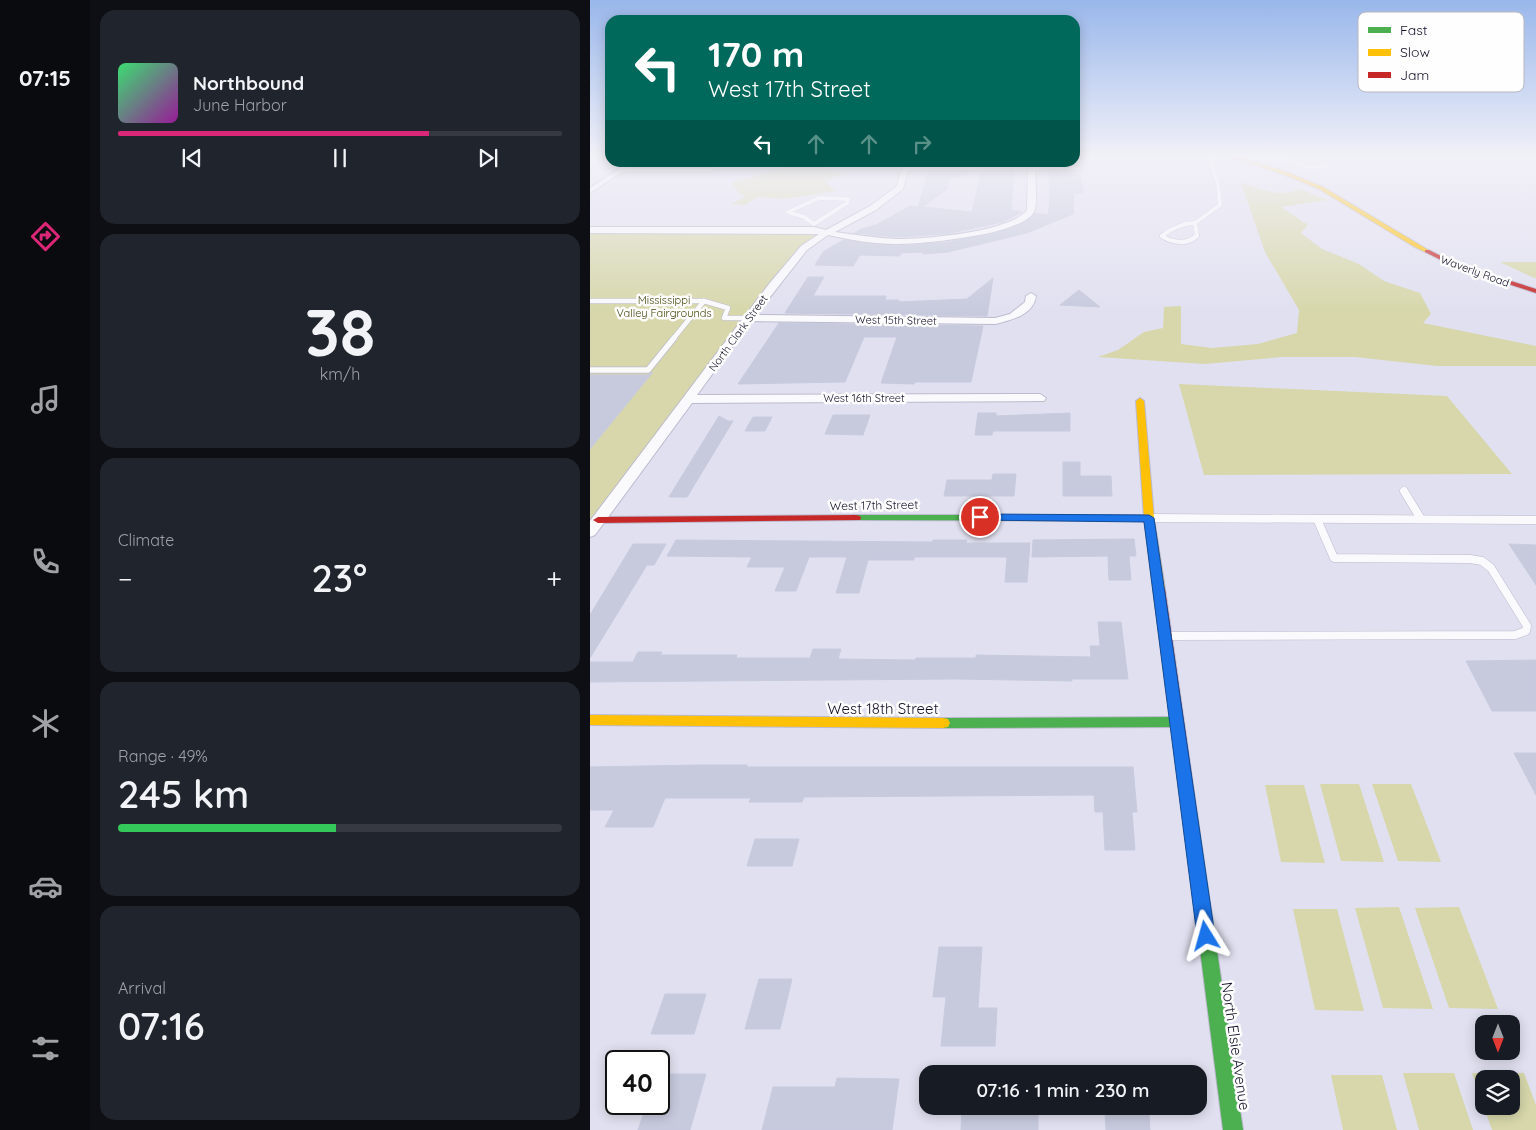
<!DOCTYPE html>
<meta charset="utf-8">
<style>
:root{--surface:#171b24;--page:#20242c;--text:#f1f3f6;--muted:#9ea1a6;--line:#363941;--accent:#db2777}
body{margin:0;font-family:Quicksand,sans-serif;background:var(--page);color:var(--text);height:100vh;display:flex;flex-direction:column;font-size:19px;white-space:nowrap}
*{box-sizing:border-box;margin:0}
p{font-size:16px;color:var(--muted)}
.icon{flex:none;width:28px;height:28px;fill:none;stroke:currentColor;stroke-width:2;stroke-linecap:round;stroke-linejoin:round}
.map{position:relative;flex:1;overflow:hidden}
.details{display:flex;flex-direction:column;gap:10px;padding:10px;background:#0d0f14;width:500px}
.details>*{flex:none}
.guide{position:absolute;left:15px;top:15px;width:475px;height:152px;border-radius:15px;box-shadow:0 2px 12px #0003;background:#00695c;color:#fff;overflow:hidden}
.needle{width:32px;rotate:180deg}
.tools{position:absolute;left:885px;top:1015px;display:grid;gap:10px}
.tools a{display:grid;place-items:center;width:45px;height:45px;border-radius:10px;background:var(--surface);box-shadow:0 2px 12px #0003;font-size:25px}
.speed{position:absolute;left:15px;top:1050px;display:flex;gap:10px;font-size:25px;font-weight:700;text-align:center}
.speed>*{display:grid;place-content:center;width:65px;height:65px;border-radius:50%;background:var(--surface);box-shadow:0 2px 12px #0003;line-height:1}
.speed .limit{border:2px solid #111;border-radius:8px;background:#fff;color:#111}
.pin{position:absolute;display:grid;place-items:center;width:42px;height:42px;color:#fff;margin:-21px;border:2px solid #fff;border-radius:50%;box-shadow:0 1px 5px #0007}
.me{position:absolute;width:55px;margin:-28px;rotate:352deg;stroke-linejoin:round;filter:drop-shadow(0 0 4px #0008)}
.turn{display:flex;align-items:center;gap:18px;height:105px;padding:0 20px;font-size:22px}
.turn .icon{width:65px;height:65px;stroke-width:2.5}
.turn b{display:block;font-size:35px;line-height:42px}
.lanes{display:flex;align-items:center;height:48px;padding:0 20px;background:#0003;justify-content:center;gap:25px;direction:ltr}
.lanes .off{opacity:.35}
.big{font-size:38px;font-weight:600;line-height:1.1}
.details .card{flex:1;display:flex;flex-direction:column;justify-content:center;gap:8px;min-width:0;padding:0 18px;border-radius:15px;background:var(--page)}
.details .dial{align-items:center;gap:0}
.dial b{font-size:65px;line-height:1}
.song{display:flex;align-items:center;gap:15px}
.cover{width:60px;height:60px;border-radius:8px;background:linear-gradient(135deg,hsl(140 70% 55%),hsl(300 70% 35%))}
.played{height:5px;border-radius:2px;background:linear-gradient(90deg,var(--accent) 70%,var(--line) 70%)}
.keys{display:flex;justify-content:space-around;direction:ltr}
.heat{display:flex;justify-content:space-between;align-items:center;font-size:28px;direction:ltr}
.charge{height:8px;border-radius:4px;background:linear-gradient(90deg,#34c759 49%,var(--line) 0)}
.trip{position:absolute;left:329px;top:1065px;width:288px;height:50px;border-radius:15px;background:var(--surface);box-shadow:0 2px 12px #0003;font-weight:600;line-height:50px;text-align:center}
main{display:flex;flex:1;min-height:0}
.tab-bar{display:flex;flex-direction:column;width:90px;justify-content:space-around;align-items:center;background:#090b0e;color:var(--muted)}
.tab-bar .icon{width:35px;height:35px}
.tab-bar .active{color:var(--accent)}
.tab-bar b{font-size:22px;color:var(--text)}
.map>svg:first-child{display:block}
.green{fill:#d7d7ab;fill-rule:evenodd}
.building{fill:#c7cadd;stroke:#c7cbde}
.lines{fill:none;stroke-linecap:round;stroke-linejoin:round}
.lane-far3-casing{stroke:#bcbace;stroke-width:4.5}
.lane-far2-casing{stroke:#bcbace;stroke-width:5.5}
.lane-far1-casing{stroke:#bcbace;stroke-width:7}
.lane-casing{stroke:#bcbace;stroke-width:9}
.street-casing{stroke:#bcbace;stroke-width:2}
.fast-casing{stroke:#bcbace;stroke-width:2}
.slow-casing{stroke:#bcbace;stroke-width:2}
.jam-casing{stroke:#bcbace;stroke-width:2}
.lane-far3{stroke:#fafafd;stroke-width:4}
.lane-far2{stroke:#fafafd;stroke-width:4.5}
.lane-far1{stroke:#fafafd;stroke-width:5.5}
.lane{stroke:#fafafd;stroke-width:8}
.street{fill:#fafafd;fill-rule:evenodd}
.fast{fill:#4caf50;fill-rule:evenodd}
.slow{fill:#ffc107;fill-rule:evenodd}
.jam{fill:#c62828;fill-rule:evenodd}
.route{fill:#1a73e8;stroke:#114b97}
.labels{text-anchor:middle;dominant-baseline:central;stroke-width:5;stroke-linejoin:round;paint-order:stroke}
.far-street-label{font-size:11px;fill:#16112b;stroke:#fefefe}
.far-park-label{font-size:11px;fill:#47470e;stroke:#fefefe}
.street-label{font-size:12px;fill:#16112b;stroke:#fefefe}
.near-street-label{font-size:15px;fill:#16112b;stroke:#fefefe}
.key{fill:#fefefe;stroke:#b8b7bf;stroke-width:1}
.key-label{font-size:14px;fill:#16112b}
</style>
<main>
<nav class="tab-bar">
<b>07:15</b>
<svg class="icon active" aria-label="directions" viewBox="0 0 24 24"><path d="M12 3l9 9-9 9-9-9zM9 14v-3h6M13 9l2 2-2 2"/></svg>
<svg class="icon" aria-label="music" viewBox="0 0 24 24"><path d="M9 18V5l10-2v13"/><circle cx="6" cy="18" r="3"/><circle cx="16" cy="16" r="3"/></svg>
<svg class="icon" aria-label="phone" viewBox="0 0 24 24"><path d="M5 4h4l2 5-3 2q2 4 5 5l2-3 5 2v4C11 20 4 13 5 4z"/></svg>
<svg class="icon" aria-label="climate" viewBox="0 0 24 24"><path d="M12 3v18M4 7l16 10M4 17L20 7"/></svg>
<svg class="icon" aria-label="car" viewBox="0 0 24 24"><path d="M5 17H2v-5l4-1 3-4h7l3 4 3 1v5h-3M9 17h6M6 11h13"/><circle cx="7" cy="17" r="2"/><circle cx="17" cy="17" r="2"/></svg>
<svg class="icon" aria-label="filters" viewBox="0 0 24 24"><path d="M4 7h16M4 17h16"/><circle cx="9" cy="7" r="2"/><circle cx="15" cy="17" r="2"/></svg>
</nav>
<section class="details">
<div class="card">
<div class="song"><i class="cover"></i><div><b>Northbound</b><p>June Harbor</p></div></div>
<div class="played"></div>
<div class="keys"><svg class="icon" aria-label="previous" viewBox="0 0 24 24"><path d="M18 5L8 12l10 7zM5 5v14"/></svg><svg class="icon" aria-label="pause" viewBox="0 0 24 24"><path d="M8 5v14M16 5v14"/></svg><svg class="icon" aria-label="next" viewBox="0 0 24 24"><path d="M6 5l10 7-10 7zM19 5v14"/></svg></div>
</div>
<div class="card dial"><b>38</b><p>km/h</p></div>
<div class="card"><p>Climate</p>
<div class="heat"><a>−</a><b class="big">23°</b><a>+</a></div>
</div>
<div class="card"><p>Range · 49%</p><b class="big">245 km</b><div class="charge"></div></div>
<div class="card"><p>Arrival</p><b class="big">07:16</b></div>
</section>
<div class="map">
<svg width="946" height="1130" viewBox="0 0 946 1130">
<rect width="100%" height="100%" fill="#e1e0f0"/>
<g class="green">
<path d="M225 164 253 174 235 181 245 191 193 199 168 197 154 205 142 204 156 196 151 195 141 183 199 166Z"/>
<path d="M651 183C672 188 688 199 709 189L738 200 691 207 718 225 711 233 732 249 769 264 794 281 830 293 841 314 833 323 946 346V366H847L765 357H692L615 364 508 357 528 350 554 332 573 328 574 307 591 306V344L622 348 668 344 707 333 709 310 675 252Z"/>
<path d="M176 229 236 232 214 248 0 532V234Z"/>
<path d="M910 262H946V278L942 277Z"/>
<path d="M589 384 857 396 922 474 614 475Z"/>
<path d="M730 784H769L794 862 751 861Z"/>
<path d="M782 784H821L851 862 808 861Z"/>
<path d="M675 785H714L735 863 691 862Z"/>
<path d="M809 907 843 1009 793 1008 765 908Z"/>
<path d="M869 907 908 1009 859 1008 825 908Z"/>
<path d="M703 909H747L774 1011 725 1010Z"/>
<path d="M813 1073H864L883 1130H829Z"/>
<path d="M882 1073H934L946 1105V1130H902ZM894 1079H921V1106H894Z"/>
<path d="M741 1075H792L807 1130H753Z"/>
</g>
<g class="building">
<path d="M338 172H380L373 177H359L357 189 333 207 382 212 391 172H424L421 210 432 212 413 222 356 234 307 237 264 233 271 229 286 225 320 206 328 207Z"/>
<path d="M459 172H490L493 193H484L483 214 437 233 358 252 333 254 332 252 311 253 310 256 270 255 263 266 225 265 233 252 253 240 306 246 358 242 422 228 436 222 445 213 458 215 460 199Z"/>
<path d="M218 277H234L223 296H296L295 300H309L308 302 377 299 403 278 397 316 195 313Z"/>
<path d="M489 290 510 307 470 305Z"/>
<path d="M189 323 393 326 381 382H325L324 384 291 383 307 337H274L255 382 148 384Z"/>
<path d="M63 372 0 449V375H58Z"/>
<path d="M388 413H406V416L480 413V431H403L402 435H385Z"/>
<path d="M243 415H280L273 435 235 434Z"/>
<path d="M129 416 138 421H143L97 497H79Z"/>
<path d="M163 417H182L175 431H155Z"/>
<path d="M473 462H490V476H521L522 496H473Z"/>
<path d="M403 474H426L424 496H354L357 480H402Z"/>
<path d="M544 539 546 556H539L541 580H519L518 556 442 557 443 540Z"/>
<path d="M86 540 342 542 343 540H377L376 543H440L437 582H415L417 557H324V560H278L269 593H246L257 557H219L206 591H185L195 567H157L162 557 77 556Z"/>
<path d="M43 544H76L64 565H57L0 658V615Z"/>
<path d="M919 544 946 545V585Z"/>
<path d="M508 622H531L538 679H482V681L365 679 0 682V662H43L48 652H72L70 655H147L146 658H220L223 649H251L248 659 325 660 326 658H386V655L501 657 500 646H510Z"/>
<path d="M946 660V711H902L876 661Z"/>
<path d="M924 753H946V795Z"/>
<path d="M108 765H157V767H543L547 812H542L545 850H515L513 812H505L504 795 214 797 212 802H159L161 798H75L63 827H15L24 810H0V767Z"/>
<path d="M165 839H209L202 866H157Z"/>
<path d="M349 947H392L388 1008H407L405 1046H351L356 997H343Z"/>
<path d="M169 979H202L190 1029H155Z"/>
<path d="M75 994H116L104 1034H61Z"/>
<path d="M69 1074H116L100 1130H48L57 1104H69Z"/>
<path d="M247 1078 309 1079 302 1130H172L183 1087H245Z"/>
<path d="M372 1108H448V1130H371Z"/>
<path d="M515 1112H559L560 1130H516Z"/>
</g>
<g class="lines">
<defs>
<g id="lane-far3">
<path d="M657 160C666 158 676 156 685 157 704 160 719 173 739 165"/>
<path d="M229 198 258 199 257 203 224 224 214 217 198 212Z"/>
<path d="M605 223 630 205 628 184 618 155"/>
<path d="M572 236C582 228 592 223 605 223L607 236"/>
</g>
<g id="lane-far2">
<path d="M573 235 572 236C582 243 599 245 607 235"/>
<path d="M0 301H114L138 308 134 318H159"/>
<path d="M83 339 114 301"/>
</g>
<path id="lane-far1" d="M0 370H58L84 338"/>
<g id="lane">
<path d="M814 491 831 519"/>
<path d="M561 518 946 520"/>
<path d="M579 636 925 635 936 631 937 626 901 568 892 561 880 559 744 558 727 519"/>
</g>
<g id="street">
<path d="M313 162H320L319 166H489L493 168 489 170H445C445 180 448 204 444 212 432 235 332 244 306 244 283 244 261 240 238 235L217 250 166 315 405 318 420 314 435 302 436 296 441 293 446 296C444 315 421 320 405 324L161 321 107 395 450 394 456 398 454 401 102 403 5 535 0 537V521L179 284 211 246 229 234 0 233V227H224L236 230 280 206 307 186ZM318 170H438L437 210C420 232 335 239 307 239 286 238 266 235 245 232L286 210 313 189Z"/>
<path d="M38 163 41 165 38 168H121L125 170 121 172H32L0 193V188Z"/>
</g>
<g id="fast">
<path d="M266 515H559L564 518 559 521 262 520 261 518 262 516Z"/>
<path d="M586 717 591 718 593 722 591 726 586 727 353 728 348 727 346 723 348 719 353 718Z"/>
<path d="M597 786 602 788 604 792 653 1130H633L590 792 592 788Z"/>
</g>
<g id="slow">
<path d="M637 155H643L694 171 733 187 840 251 835 252 823 246 729 189 703 178Z"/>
<path d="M550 398 554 401 564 518 575 589 569 593 563 589 554 518 546 401Z"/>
<path d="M0 715 353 718 358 719 360 723 358 727 353 728 0 725Z"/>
</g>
<g id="jam">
<path d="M835 250H839L867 264 946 289V293L863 266 835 252Z"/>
<path d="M266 515 270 516 271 518 270 520 8 523 3 520 8 517Z"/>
<path d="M569 585 575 589 604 792 602 796 597 798 592 796 590 792 563 589Z"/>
</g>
</defs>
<use href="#lane-far3" class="lane-far3-casing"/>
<use href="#lane-far2" class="lane-far2-casing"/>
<use href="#lane-far1" class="lane-far1-casing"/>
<use href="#lane" class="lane-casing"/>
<use href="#street" class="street-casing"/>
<use href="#fast" class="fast-casing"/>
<use href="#slow" class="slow-casing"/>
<use href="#jam" class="jam-casing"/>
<use href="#lane-far3" class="lane-far3"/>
<use href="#lane-far2" class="lane-far2"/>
<use href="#lane-far1" class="lane-far1"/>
<use href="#lane" class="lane"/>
<use href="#street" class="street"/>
<use href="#fast" class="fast"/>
<use href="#slow" class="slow"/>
<use href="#jam" class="jam"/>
</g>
<linearGradient id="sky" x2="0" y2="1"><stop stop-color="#99b7eb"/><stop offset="0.5" stop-color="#f2f1f8"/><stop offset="1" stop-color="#f2f1f8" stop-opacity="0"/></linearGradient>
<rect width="946" height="313" fill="url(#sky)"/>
<path class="route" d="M390 514 559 515 564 518 625 936 622 941 616 944 610 941 607 936 554 522 386 520 385 517 386 515Z"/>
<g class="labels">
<g class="far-street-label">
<text transform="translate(885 271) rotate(20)">Waverly Road</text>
<text transform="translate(306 320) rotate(1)">West 15th Street</text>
<text transform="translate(148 333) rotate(-54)">North Clark Street</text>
<text x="274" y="398">West 16th Street</text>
</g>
<g class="far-park-label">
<text x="74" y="300">Mississippi<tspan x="74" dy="13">Valley Fairgrounds</tspan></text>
</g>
<g class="street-label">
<text transform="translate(284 505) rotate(-1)">West 17th Street</text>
</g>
<g class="near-street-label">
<text x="293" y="708">West 18th Street</text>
<text transform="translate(646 1046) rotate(82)">North Elsie Avenue</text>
</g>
</g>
<rect x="768" y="12" width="166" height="80" rx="8" class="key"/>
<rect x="778" y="27" width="23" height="6" fill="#4caf50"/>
<rect x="778" y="49" width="23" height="7" fill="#ffc107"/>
<rect x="778" y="72" width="23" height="6" fill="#c62828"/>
<g class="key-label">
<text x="810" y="35">Fast</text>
<text x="810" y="57">Slow</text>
<text x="810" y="80">Jam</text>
</g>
</svg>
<div class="tools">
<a><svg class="needle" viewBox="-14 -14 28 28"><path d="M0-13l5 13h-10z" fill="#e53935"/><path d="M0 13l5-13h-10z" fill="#9ea1a6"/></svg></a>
<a><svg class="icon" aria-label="layers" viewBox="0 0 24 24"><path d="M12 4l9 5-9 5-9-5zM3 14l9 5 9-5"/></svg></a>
</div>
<div class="speed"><div class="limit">40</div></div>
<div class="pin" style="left:390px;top:517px;background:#d93025"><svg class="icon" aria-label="arrive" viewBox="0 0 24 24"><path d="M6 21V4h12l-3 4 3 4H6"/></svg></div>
<svg class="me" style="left:616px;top:936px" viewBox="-20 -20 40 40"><path d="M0-17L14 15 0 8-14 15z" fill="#1a73e8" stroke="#fff" stroke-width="4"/></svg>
<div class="trip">07:16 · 1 min · 230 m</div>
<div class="guide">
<div class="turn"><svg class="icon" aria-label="left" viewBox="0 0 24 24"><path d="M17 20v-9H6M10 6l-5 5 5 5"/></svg><div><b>170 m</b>West 17th Street</div></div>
<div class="lanes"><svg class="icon" aria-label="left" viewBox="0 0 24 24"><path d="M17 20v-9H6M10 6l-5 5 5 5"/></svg><svg class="icon off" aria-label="ahead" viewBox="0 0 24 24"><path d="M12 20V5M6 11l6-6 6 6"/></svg><svg class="icon off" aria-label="ahead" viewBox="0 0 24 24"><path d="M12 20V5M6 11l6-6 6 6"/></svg><svg class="icon off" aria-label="right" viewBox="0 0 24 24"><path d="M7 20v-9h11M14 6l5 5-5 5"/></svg></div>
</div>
</div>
</main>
